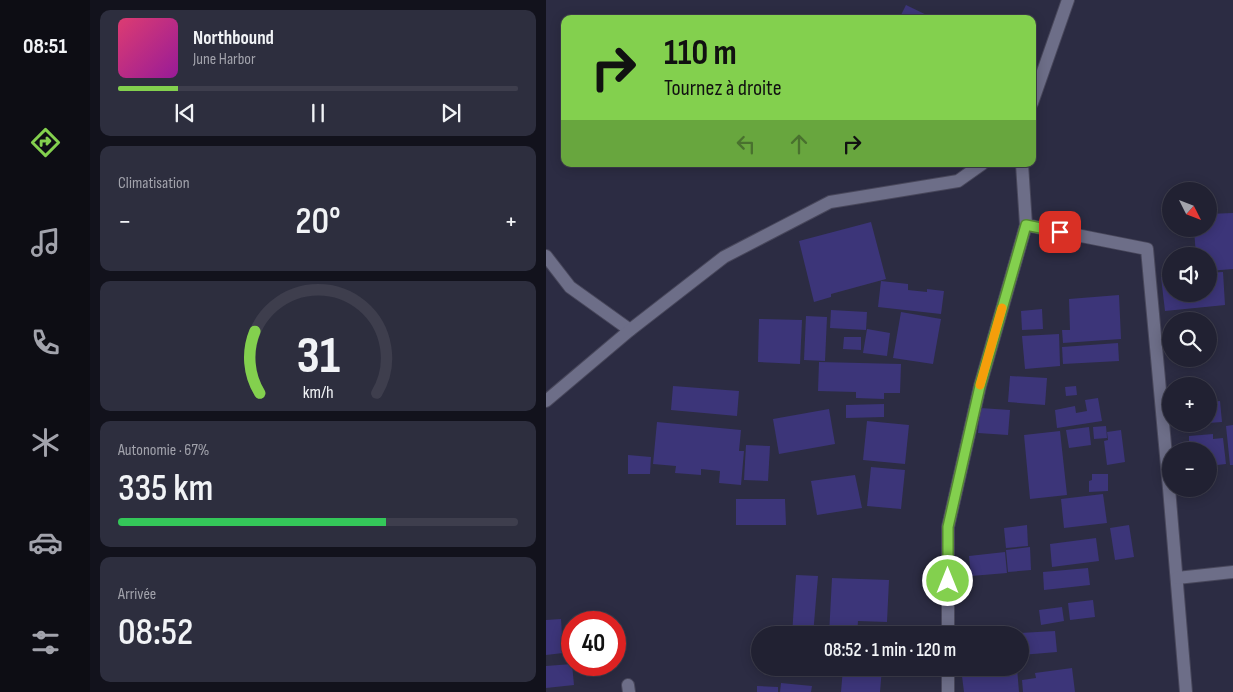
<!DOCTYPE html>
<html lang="fr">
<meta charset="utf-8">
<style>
:root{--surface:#212132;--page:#2d2e3e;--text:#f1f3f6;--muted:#a2a3ac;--line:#3e3e4d;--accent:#83d04e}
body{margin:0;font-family:"Sofia Sans Condensed",sans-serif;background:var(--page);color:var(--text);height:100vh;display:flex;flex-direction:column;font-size:19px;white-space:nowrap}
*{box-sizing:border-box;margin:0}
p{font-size:16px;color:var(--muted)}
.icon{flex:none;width:28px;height:28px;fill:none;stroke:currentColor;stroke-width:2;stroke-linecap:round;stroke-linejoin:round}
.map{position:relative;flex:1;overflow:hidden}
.panel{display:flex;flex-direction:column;gap:10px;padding:10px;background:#12121c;width:456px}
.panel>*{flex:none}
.top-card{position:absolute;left:15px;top:15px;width:475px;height:152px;border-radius:10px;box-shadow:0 2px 12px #0003,0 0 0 1px var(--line);background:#83d04e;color:#111;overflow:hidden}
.needle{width:32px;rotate:132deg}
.tools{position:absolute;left:616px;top:182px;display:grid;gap:10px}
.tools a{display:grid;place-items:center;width:55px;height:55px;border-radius:50%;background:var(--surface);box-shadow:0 2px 12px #0003,0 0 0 1px var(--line);font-size:25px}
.speed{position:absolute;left:15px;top:611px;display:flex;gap:10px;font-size:25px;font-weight:700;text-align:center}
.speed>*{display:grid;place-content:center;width:65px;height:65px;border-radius:50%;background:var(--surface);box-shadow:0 2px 12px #0003,0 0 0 1px var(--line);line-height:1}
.speed .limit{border:8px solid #d22;background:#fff;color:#111}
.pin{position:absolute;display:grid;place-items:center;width:42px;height:42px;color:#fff;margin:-21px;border-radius:10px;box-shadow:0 2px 8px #0006}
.me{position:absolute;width:55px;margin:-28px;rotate:0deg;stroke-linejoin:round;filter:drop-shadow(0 0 4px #0008)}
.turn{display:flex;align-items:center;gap:18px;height:105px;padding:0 20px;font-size:22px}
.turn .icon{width:65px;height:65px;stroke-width:2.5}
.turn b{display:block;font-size:35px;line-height:42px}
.lanes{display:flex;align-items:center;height:48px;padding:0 20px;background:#0003;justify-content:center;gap:25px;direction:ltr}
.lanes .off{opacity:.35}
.big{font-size:38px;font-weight:600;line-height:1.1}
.panel .widget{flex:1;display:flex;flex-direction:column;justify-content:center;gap:8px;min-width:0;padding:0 18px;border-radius:10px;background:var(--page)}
.panel .dial{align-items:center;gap:0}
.dial svg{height:130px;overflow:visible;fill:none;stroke:var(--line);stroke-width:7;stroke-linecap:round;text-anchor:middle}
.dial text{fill:var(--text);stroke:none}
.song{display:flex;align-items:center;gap:15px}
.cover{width:60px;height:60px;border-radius:8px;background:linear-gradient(135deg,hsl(340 70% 55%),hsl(300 70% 35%))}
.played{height:5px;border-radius:2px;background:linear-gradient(90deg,var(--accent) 15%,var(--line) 15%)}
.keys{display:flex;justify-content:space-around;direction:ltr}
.heat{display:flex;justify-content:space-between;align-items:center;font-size:28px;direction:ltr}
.charge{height:8px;border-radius:4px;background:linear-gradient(90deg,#34c759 67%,var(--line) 0)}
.trip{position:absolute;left:205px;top:626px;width:278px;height:50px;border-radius:25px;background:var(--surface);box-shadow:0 2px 12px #0003,0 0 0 1px var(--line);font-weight:600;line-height:50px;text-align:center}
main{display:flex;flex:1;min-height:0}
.tab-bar{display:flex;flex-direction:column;width:90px;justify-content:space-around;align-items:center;background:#0d0d14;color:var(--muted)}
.tab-bar .icon{width:35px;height:35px}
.tab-bar .current{color:var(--accent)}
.tab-bar b{font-size:22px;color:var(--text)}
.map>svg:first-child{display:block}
.building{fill:#3c3579}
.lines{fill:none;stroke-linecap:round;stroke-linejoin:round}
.minor-casing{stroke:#48475b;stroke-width:14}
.minor{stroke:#6d6e88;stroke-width:12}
.route-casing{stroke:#558733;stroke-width:12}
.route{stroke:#83d04e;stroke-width:9}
.slow{stroke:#f59e0b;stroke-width:9}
</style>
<main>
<nav class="tab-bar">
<b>08:51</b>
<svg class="icon current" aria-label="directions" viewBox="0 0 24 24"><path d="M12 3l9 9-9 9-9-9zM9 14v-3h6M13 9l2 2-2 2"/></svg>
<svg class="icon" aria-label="music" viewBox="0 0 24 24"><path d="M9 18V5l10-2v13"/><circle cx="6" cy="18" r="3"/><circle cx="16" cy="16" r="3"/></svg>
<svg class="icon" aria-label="phone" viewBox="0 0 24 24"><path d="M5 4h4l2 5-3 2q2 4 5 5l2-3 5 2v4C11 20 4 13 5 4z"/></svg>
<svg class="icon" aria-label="climate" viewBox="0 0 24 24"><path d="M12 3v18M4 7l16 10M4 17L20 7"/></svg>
<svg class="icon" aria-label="car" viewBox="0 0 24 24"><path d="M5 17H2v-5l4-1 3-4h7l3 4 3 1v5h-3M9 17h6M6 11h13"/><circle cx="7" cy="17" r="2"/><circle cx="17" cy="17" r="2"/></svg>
<svg class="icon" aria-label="filters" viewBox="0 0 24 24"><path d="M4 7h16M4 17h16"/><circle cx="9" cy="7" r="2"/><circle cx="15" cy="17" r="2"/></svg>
</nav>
<section class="panel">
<div class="widget">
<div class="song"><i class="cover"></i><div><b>Northbound</b><p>June Harbor</p></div></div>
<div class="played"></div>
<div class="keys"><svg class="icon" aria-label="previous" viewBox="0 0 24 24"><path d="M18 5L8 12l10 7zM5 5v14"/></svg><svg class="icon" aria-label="pause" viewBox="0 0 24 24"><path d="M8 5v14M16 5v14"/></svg><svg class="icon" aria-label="next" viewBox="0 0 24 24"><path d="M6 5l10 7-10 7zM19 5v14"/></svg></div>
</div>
<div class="widget"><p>Climatisation</p>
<div class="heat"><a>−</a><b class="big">20°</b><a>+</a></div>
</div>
<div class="widget dial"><svg viewBox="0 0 100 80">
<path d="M14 69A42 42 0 1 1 86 69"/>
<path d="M14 69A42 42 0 0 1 11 31" stroke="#83d04e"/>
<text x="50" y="56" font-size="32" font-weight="700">31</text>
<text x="50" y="72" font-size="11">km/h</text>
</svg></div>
<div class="widget"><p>Autonomie · 67%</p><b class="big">335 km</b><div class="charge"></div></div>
<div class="widget"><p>Arrivée</p><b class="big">08:52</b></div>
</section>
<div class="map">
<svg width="687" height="692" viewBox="0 0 687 692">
<rect width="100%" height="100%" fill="#2c2c43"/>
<g class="building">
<path d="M360 5 389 19H353Z"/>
<path d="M687 213V269L662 271V256H650L648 229H662V214Z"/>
<path d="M325 222 340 279 285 294V297L268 302 253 241Z"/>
<path d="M677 272 679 305 619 311 615 277 625 276V294H662V273Z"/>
<path d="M335 281 362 284V290L381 292V289L398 291 395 314 332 307Z"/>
<path d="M573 295 575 339 517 343 516 330H524L523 299Z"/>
<path d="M496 309 497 329 476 330 475 311Z"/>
<path d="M285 310 321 312 320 330 284 328Z"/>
<path d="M355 312 395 319 387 364 347 358Z"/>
<path d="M260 316 281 317 279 361 258 360Z"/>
<path d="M213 319 256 320 254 364 212 362Z"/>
<path d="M321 329 344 333 341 356 317 353Z"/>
<path d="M513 334 514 366 479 369 476 336Z"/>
<path d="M298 337H315V350L297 349Z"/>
<path d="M572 343 573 361 517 364 516 347Z"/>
<path d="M273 362 355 364 354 393H338V399L310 398V392L272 391Z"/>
<path d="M464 376 501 378 499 405 462 402Z"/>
<path d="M127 386 193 391 191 416 125 410Z"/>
<path d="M530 386 531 395 520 396 519 387Z"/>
<path d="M552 398 556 421 511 428 509 410 529 406 530 413 541 411 539 400Z"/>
<path d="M674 401 676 422 662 423V402Z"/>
<path d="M338 404V417L300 418V405Z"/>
<path d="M434 408 464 410 462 435 432 433Z"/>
<path d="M283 409 289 444 233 454 227 419Z"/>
<path d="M321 421 363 425 359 464 317 460Z"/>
<path d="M111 422 195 430 193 451H198L195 485 173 483 174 471 155 469V475L129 473 130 466 107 464Z"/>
<path d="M687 425V465H684L680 426Z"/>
<path d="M560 426 561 438 548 439 547 427Z"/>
<path d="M543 427 545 445 523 448 520 430Z"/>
<path d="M575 430 579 462 561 465 558 441 562 440 561 432Z"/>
<path d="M514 431 521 495 484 499 478 435Z"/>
<path d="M667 434V439L677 438 680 464 662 466V451H634L633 443 643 441V436Z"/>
<path d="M200 445 224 446 222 481 198 480Z"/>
<path d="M82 455 105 457 104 474H82Z"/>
<path d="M325 467 359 470 355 509 321 506Z"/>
<path d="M546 474H562V491L543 492V481L546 480Z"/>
<path d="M309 475 316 508 271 515 265 481Z"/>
<path d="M557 494 561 523 518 528 515 499Z"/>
<path d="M190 499H239L240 525H190Z"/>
<path d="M481 525 482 546 460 548 458 528Z"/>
<path d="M583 525 588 557 569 560 564 528Z"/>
<path d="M550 538 553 561 506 567 504 544Z"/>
<path d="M484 547 485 570 462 572 460 550Z"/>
<path d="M459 552 461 573 425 576 423 556Z"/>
<path d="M542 568 544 585 498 590 497 572Z"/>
<path d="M250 575 272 576 267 635H246Z"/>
<path d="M286 578 343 580 341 622 312 621 311 635H283Z"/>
<path d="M547 600 549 617 524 620 522 603Z"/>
<path d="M516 607 518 621 495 625 493 610Z"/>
<path d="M15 619 17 653 0 655V620Z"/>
<path d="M509 631 511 652 475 655 474 633Z"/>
<path d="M26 664 28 685 0 688V666Z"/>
<path d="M297 668H336L334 692H295Z"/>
<path d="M415 668H471L473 692H418Z"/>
<path d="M526 668 529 692H477L476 680 490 678 489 673Z"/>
<path d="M235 683 266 686 265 692H234Z"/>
<path d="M211 686 232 687V692H211Z"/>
</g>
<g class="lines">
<defs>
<g id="minor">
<path d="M486 103 522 0"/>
<path d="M480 225 601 249 623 488 640 692"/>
<path d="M0 256 24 287 84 330"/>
<path d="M0 401 84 330 178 257 284 202 412 181 436 164"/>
<path d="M631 578 687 572"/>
<path d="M402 635V527L434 386 480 225 476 164"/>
<path d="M82 685 83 692"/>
<path d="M402 692V668"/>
</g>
</defs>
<use href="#minor" class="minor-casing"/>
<use href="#minor" class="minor"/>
</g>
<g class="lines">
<defs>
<path id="route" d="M402 581V527L434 386 480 225 514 232"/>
</defs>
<use href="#route" class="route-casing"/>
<use href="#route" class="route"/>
<path class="slow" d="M434 385 456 308"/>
</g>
</svg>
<div class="tools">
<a><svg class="needle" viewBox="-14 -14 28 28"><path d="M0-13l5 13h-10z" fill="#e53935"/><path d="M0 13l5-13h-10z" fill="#a2a3ac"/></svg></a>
<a><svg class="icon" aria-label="sound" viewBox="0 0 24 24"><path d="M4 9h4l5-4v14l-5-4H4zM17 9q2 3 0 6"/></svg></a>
<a><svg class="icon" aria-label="search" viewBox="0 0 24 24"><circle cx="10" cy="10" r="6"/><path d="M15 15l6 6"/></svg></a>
<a>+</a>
<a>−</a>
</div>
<div class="speed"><div class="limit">40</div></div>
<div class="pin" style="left:514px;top:232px;background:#d93025"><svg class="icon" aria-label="arrive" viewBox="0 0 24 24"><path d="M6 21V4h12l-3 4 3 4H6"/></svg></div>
<svg class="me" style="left:402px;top:581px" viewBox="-20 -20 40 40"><circle r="17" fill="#83d04e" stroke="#fff" stroke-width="3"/><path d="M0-11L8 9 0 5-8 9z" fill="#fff"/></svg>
<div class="trip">08:52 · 1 min · 120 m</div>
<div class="top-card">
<div class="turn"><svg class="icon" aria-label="right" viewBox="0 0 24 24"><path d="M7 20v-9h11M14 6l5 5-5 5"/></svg><div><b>110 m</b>Tournez à droite</div></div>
<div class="lanes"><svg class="icon off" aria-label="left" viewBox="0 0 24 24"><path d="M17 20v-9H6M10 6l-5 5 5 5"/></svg><svg class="icon off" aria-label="ahead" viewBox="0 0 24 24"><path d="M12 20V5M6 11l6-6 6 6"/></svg><svg class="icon" aria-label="right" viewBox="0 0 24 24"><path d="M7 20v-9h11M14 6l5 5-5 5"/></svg></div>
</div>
</div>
</main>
